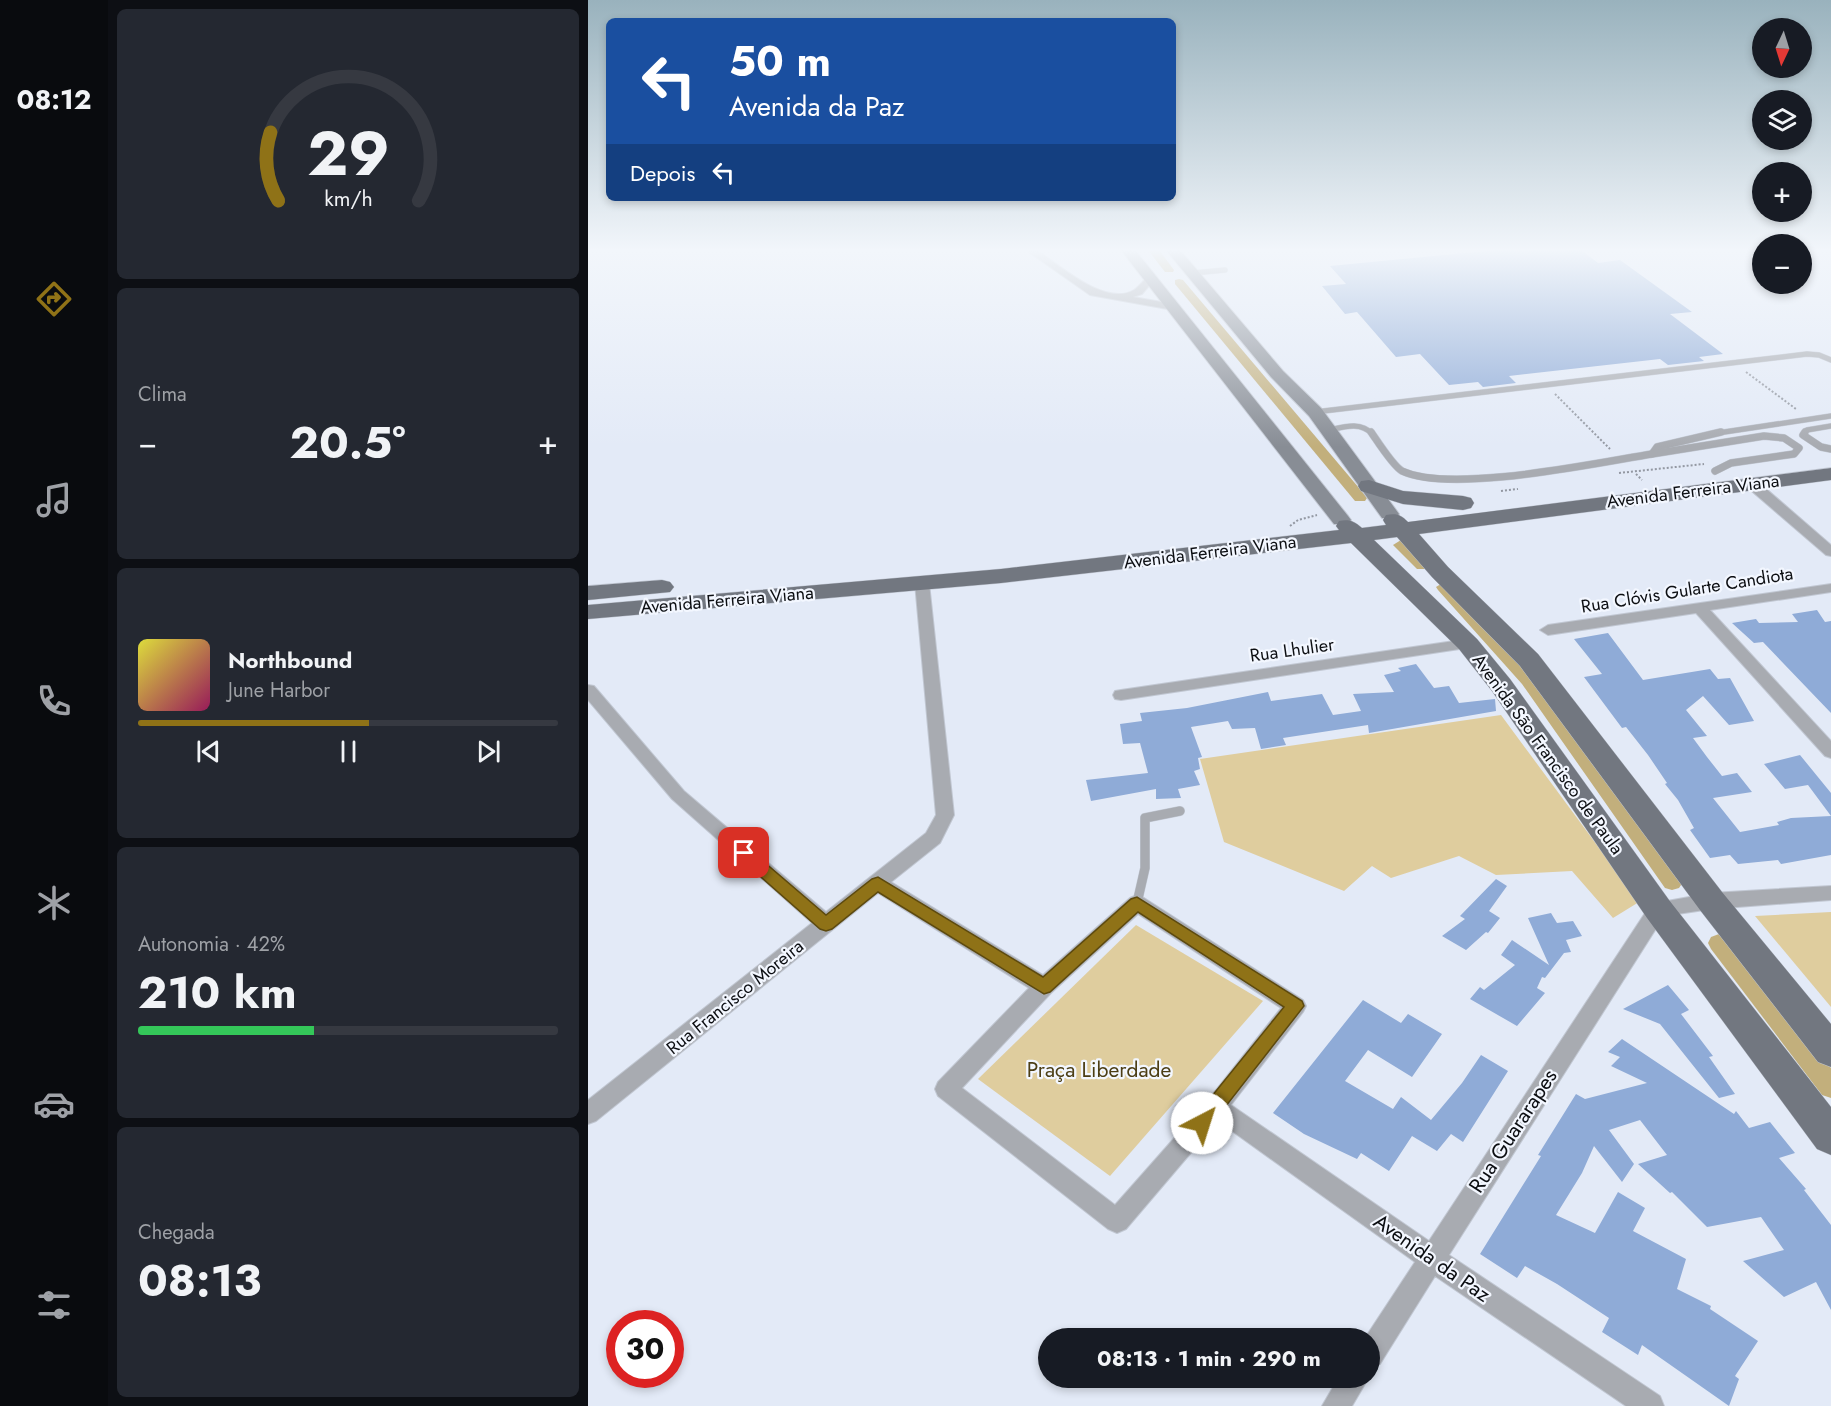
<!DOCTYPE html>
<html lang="pt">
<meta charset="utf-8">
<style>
:root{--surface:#171b24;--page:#242831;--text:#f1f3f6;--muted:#9ea1a6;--line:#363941;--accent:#8f7217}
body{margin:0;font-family:Jost,sans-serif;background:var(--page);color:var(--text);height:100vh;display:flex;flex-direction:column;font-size:22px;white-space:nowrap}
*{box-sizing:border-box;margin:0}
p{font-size:20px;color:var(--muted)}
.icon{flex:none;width:33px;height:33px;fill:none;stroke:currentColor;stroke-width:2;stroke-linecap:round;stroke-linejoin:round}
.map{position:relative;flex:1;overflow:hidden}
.details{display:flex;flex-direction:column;gap:9px;padding:9px;background:#0d0f14;width:480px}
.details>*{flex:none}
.guide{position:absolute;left:18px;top:18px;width:570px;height:183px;border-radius:9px;box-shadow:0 3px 9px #0003;background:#1a4fa0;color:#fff;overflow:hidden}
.needle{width:39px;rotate:184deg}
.fabs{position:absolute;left:1164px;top:18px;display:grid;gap:12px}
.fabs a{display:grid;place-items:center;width:60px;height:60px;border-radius:50%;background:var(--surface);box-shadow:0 3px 9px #0003;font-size:30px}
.speed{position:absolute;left:18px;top:1310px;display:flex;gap:12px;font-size:30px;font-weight:700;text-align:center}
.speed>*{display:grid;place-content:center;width:78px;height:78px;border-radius:50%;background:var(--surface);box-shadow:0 3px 9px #0003;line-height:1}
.speed .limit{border:9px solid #d22;background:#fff;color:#111}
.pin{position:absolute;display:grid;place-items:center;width:51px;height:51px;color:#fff;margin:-26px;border-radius:12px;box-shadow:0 3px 9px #0006}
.me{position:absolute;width:66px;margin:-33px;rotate:40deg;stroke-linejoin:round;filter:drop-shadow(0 0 4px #0008)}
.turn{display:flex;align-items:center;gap:21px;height:126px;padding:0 24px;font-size:27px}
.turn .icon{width:78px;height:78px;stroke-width:2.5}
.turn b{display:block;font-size:42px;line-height:51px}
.then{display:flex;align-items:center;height:57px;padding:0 24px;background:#0003;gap:12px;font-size:22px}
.big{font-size:45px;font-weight:700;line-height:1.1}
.details .tile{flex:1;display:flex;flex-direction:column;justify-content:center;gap:9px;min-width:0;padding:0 21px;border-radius:9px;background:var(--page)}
.details .dial{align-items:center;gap:0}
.dial svg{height:156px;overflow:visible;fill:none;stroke:var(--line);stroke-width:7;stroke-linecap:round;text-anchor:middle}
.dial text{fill:var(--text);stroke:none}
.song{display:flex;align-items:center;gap:18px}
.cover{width:72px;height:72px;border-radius:9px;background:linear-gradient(135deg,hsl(60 70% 55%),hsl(330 70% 35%))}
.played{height:6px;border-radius:3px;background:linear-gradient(90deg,var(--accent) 55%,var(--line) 55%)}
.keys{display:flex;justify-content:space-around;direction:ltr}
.heat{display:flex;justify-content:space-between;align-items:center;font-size:33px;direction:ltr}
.charge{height:9px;border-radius:4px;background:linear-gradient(90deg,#34c759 42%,var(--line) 0)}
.trip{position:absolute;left:450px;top:1328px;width:342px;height:60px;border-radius:30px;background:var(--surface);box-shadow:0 3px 9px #0003;font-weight:700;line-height:60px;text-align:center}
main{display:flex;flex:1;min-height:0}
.dock{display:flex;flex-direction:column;width:108px;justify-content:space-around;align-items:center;background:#090b0e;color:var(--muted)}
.dock .icon{width:42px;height:42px}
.dock .on{color:var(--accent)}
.dock b{font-size:27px;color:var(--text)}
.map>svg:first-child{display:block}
.green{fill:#dfcd9e}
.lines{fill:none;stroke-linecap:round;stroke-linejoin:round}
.canal{fill:#c2af7c;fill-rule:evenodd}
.building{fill:#8fabd7}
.lane-far2-casing{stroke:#c1c7d2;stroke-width:6}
.lane-far1-casing{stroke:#c1c7d2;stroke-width:8}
.lane-casing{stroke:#c1c7d2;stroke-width:10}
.street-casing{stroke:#c1c7d2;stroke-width:2}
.secondary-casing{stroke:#c1c7d2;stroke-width:2}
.primary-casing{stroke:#c1c7d2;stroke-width:1}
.path{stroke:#9398a2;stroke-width:2;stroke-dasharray:2 2;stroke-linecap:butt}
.lane-far2{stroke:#a8abb1;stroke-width:5}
.lane-far1{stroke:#a8abb1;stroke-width:7}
.lane{stroke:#a8abb1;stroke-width:9}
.street{fill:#a8abb1;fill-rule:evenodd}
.secondary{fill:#888d95;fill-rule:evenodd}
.primary{fill:#727780;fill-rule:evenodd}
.route{fill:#8f7217;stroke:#5d4a0f;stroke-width:1.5}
.labels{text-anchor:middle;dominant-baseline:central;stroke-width:4.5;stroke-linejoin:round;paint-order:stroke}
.street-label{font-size:18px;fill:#0c0e12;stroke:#f3f7ff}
.near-park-label{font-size:21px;fill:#4c3e15;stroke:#f3f7ff}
.near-street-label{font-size:21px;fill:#0c0e12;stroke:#f3f7ff}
</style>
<main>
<nav class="dock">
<b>08:12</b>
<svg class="icon on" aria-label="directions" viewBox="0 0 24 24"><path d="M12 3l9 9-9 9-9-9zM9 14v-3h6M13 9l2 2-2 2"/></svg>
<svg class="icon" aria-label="music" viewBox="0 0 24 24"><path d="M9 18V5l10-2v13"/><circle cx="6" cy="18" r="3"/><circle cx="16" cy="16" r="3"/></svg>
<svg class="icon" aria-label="phone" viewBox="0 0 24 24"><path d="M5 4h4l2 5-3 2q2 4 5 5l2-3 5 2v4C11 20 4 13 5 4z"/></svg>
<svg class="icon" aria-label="climate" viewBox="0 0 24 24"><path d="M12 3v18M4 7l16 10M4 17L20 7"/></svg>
<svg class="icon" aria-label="car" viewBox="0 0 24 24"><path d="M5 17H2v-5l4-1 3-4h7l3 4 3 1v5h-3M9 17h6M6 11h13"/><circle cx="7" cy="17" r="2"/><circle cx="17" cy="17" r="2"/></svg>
<svg class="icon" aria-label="filters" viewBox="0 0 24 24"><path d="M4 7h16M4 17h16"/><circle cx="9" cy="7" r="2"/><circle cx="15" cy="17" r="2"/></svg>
</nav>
<section class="details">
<div class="tile dial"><svg viewBox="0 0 100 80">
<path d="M14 69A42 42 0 1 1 86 69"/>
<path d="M14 69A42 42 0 0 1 10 34" stroke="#8f7217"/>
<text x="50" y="56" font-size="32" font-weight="700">29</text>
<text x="50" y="72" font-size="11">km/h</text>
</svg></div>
<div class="tile"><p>Clima</p>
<div class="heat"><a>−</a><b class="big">20.5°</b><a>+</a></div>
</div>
<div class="tile">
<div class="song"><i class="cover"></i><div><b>Northbound</b><p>June Harbor</p></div></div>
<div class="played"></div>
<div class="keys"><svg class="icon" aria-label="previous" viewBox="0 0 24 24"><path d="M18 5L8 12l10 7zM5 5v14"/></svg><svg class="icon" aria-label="pause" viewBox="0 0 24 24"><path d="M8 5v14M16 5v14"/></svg><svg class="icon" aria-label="next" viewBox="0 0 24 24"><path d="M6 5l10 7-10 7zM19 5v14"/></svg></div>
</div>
<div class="tile"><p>Autonomia · 42%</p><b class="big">210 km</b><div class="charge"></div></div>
<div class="tile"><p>Chegada</p><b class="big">08:13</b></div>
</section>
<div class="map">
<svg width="1243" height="1406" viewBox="0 0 1243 1406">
<rect width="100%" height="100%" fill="#e3eaf7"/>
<g class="green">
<path d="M913 715 1051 902 1025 918 984 871 908 875 871 856 803 878 784 866 756 891 636 842 612 759Z"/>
<path d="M1243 912V1007L1167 916Z"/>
<path d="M548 925 675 1001 522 1176 390 1079Z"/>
</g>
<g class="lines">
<g class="canal">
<path d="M560 250H571L586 270 585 272H577Z"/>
<path d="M591 279 595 280 777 495 779 498 777 501H767L587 284V280Z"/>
<path d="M813 540 818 542 841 563 843 566 841 569H829L805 545Z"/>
<path d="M856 582 862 584 946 676 1091 876 1095 882 1091 888 1084 890 1077 888 934 684 850 590 848 587Z"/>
<path d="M1131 934 1139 937 1243 1068V1098L1234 1095 1123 949 1120 943 1123 937Z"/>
</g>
</g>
<g class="building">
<path d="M908 250H993L1010 263 1032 260 1104 312 1082 314 1135 354 1111 357 1116 361 1080 365 1072 359 921 376 928 383 895 387 890 382 861 385 832 354 808 357 769 312 757 314 734 286 758 284 742 266Z"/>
<path d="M1229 610 1237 622 1243 621V713L1175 642 1166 643 1144 623 1168 619 1171 623 1210 622 1204 614Z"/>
<path d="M1020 633 1055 680 1122 669 1130 679 1142 678 1166 721 1141 725 1115 696 1098 710 1119 736 1105 738 1119 757 1134 776 1149 773 1164 792 1125 798 1152 832 1191 825 1189 822 1203 818 1243 816V855L1193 864 1190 860 1150 864 1142 855 1122 858 1102 830 1106 828 1090 800 1077 784 1079 783 1060 755 1038 727 1034 728 996 677 1014 674 986 639Z"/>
<path d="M828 664 846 688 861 686 871 703 907 699 908 711 781 733 780 725 695 738 698 745 673 749 667 728 644 729 640 721 603 727 614 757 610 758 612 769 606 771 612 785 590 789 593 798 568 799V789L503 801 498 780 560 773 552 743 535 744 532 724 554 721 552 713 599 708 680 692 683 701 734 694 745 715 773 711 765 694 806 692 796 675 813 671 810 668Z"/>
<path d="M1212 755 1243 793V816L1220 785 1197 789 1176 764Z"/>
<path d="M908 879 919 886 901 911 912 918 900 933 898 932 878 950 854 936 877 919 872 916Z"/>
<path d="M963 913 969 923 985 921 994 936 978 940 983 952 976 953 957 978 954 977 949 988 957 993 929 1026 882 999 892 987 896 990 927 965 913 955 924 940 961 965 940 918Z"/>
<path d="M1080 985 1101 1010 1093 1014 1125 1056 1121 1057 1147 1094 1131 1098 1072 1024 1035 1009Z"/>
<path d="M775 1000 813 1023 820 1014 854 1034 824 1077 780 1050 757 1081 805 1109 813 1097 843 1120 874 1083 893 1055 920 1071 875 1142 863 1134 849 1151 824 1136 801 1171 773 1153 769 1159 716 1134 685 1113Z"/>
<path d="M1034 1039 1146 1114 1148 1111 1161 1128 1182 1122 1207 1153 1191 1158 1218 1189 1216 1190 1243 1225V1310L1228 1282 1196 1297 1155 1261 1196 1250 1173 1217 1119 1227 1084 1192 1082 1193 1050 1164 1079 1155 1052 1120 1021 1130 1046 1164 1034 1182 1006 1146 994 1173 968 1215 1007 1233 1030 1192 1057 1208 1045 1231 1098 1259 1089 1289 1123 1306 1122 1309 1170 1341 1147 1376 1151 1379 1141 1406 1054 1345 1050 1355 1014 1332 1021 1318 969 1284 937 1266 929 1278 892 1254 953 1156 950 1155 988 1094 997 1099 1059 1083 1023 1066 1032 1057 1020 1052Z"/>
</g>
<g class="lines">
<defs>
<g id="lane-far2">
<path d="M605 273 637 270"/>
<path d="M727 412 1219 354 1231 355 1243 360"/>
<path d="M741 430C755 427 773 421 784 434"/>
<path d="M1123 434 1243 416"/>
<path d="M1216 434 1219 430 1243 426"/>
</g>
<g id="lane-far1">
<path d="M783 432C790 442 805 466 814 471 863 494 1008 463 1064 454L1069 447 1133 432"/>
<path d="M1217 432 1215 435 1233 447 1243 449"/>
<path d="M1064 454 1176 436 1196 438 1211 448 1206 454 1143 463 1127 471"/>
</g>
<path id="lane" d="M549 903 557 868V818L592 811"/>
<g id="street">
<path d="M438 250H449C472 266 518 307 546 290 551 287 556 280 560 276H566V280L554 294 545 297 585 304 590 307 585 310 502 295Z"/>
<path d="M1164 480 1169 481 1243 545V556L1238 555 1159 487 1158 484 1159 481Z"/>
<path d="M334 579 341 583 366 815 352 843 303 882 455 975 542 898 549 895 556 898 715 1000 718 1006 715 1012 643 1105 841 1241 1063 904 1123 893 1243 886V900L1123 909 1076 916 861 1255 1072 1396 1076 1406H1038L847 1276 792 1364 782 1367V1338H777L827 1262 630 1121 538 1229 529 1233 520 1229 350 1096 347 1089 350 1082 441 988 290 893 8 1121 0 1124V1100L224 923 84 799 0 700V685L6 686 96 791 238 912 338 833 348 815 327 583ZM550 914 693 1008 620 1100 527 1205 374 1088 463 993Z"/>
<path d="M1243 584V592L1122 610 1243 741V758L1237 756 1108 613 960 635 952 630 960 625Z"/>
<path d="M880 639 888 644 885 647 533 700 527 699 525 695 527 691 533 690Z"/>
<path d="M751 1377H781L764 1406H734Z"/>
</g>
<g id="secondary">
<path d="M533 250H547L760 516 763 520 760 524H746Z"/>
<path d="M578 250H592L695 371 733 408 811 514 808 518H794L721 416 683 377Z"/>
</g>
<g id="primary">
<path d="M1243 468V480L831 534 860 567 950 654 1134 892 1243 1024V1067L1230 1062 1112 910 932 666 844 577 809 537 786 540 889 639 922 679 1081 900 1243 1107V1155L1229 1149 1059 918 904 691 871 649 763 543 413 583 0 619V605L413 569 751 530 748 526 751 521C761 519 766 521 774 528L798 525 795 520 798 515C809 513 813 515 820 522Z"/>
<path d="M781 480 815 491 875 496 883 498 886 503 883 508 875 510 815 504 773 491 770 486 773 481Z"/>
<path d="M74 580 82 582 86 587 82 592 0 600V586Z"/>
</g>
</defs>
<use href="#lane-far2" class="lane-far2-casing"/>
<use href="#lane-far1" class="lane-far1-casing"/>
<use href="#lane" class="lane-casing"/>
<use href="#street" class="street-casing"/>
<use href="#secondary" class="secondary-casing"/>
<use href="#primary" class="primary-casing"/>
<g class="path">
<path d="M1158 372 1208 409"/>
<path d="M967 394 1022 449"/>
<path d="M1031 473 1116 464"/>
<path d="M1048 474 1054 480"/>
<path d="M913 491 930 489"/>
<path d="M702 526 710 520 729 515"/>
</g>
<use href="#lane-far2" class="lane-far2"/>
<use href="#lane-far1" class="lane-far1"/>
<use href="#lane" class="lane"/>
<use href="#street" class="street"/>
<use href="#secondary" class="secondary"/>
<use href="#primary" class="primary"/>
</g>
<linearGradient id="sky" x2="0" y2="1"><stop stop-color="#99b2bd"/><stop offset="0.56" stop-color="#f2f6fb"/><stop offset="1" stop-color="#f2f6fb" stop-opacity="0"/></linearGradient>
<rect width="1243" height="447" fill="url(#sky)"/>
<path class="route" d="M156 847 161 849 238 915 284 879 290 877 455 977 543 899 549 897 714 1001 716 1006 620 1129 614 1132 607 1129 604 1123 607 1117 696 1007 550 912 462 992 456 994 290 892 244 929 238 931 232 929 150 857 148 853 150 849Z"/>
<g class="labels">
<g class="street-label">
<text transform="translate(1105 491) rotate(-7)">Avenida Ferreira Viana</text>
<text transform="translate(622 552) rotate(-7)">Avenida Ferreira Viana</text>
<text transform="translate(1099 590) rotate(-9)">Rua Clóvis Gularte Candiota</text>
<text transform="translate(139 600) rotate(-5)">Avenida Ferreira Viana</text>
<text transform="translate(704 650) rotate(-8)">Rua Lhulier</text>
<text transform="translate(960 754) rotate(54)">Avenida São Francisco de Paula</text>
<text transform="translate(147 997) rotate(-39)">Rua Francisco Moreira</text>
</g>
<g class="near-park-label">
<text x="511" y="1070">Praça Liberdade</text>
</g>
<g class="near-street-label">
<text transform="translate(925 1131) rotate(-57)">Rua Guararapes</text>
<text transform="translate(844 1258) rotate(35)">Avenida da Paz</text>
</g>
</g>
</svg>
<div class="fabs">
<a><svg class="needle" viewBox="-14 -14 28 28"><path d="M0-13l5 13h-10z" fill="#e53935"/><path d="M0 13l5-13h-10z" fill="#9ea1a6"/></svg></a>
<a><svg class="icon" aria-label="layers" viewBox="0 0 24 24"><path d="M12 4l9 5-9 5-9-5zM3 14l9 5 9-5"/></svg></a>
<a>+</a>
<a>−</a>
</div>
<div class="speed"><div class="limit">30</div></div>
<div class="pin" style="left:156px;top:853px;background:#d93025"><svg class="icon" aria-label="arrive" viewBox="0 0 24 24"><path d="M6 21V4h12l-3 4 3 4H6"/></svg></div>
<svg class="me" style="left:614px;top:1123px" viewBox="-20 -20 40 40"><circle r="19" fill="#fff"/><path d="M0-13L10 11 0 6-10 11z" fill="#8f7217"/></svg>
<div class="trip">08:13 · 1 min · 290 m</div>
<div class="guide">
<div class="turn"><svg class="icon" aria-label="left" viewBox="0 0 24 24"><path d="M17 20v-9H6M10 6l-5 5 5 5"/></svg><div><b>50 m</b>Avenida da Paz</div></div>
<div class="then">Depois<svg class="icon" aria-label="left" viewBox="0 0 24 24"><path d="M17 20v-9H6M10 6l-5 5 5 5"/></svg></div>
</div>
</div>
</main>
